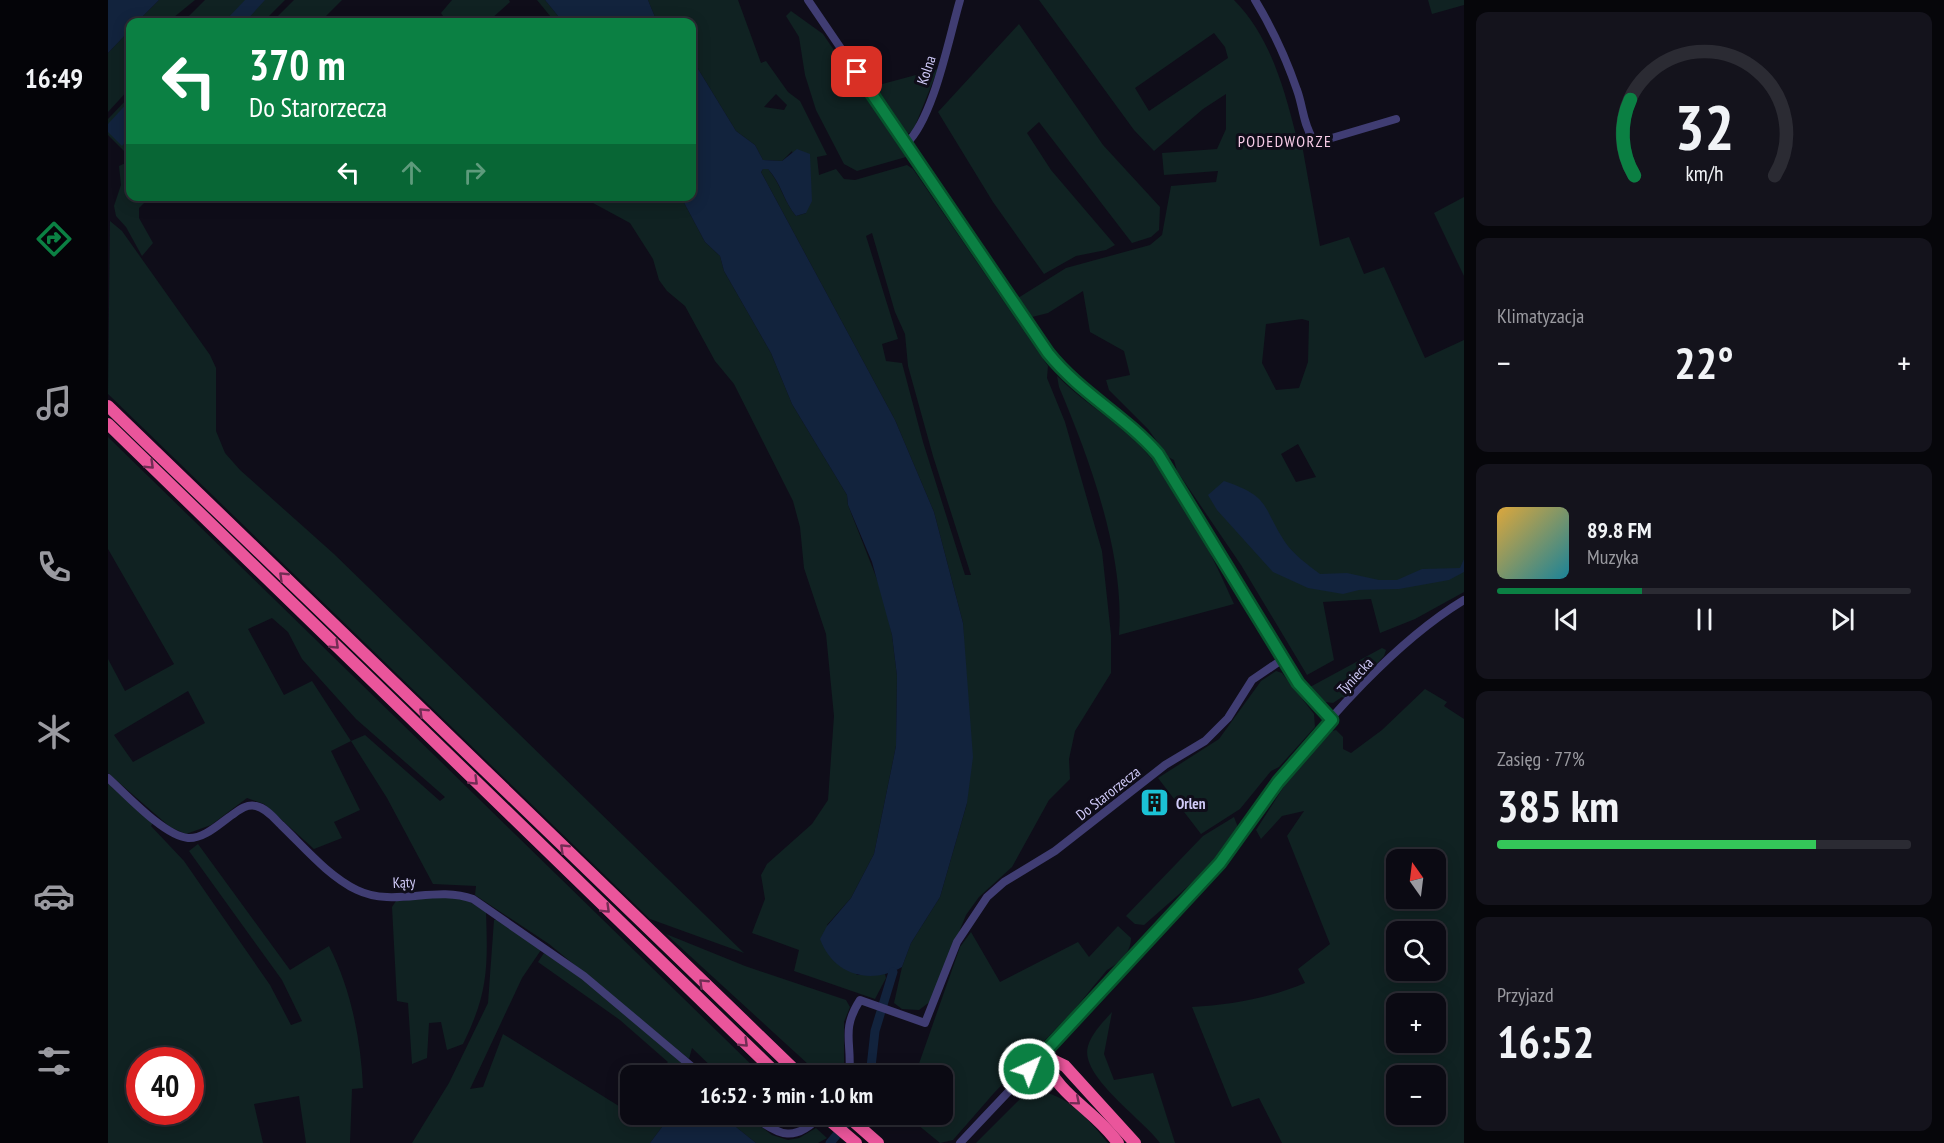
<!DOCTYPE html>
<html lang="pl">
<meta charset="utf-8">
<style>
:root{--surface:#0b0a13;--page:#14131c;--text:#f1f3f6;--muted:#9a9aa0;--line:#2b2b33;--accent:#0b8043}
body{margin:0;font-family:"PT Sans Narrow",sans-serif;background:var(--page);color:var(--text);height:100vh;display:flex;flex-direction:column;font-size:22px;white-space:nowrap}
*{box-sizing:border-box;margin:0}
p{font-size:20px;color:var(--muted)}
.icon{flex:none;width:33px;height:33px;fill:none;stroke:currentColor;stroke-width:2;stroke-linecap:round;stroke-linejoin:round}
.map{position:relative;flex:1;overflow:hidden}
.side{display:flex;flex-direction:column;gap:12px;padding:12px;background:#06060a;width:480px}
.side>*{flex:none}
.banner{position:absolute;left:18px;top:18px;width:570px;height:183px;border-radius:12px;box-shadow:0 3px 15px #0003,0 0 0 2px var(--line);background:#0b8043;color:#fff;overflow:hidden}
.needle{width:39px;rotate:346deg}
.controls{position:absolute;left:1278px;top:849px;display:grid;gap:12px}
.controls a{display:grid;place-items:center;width:60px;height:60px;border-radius:12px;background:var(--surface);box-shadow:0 3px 15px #0003,0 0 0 2px var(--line);font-size:30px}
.speed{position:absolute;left:18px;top:1047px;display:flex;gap:12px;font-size:30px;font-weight:700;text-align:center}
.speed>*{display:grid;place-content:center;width:78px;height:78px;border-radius:50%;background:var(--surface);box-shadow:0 3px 15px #0003,0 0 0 2px var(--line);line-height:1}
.speed .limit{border:9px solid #d22;background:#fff;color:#111}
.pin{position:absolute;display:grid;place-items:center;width:51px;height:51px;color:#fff;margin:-26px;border-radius:12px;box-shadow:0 3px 9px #0006}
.me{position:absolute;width:66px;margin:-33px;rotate:43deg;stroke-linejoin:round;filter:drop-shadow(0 0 4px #0008)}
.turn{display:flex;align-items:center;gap:21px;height:126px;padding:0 24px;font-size:27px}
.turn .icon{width:78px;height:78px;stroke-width:2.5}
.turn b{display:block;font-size:42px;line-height:51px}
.lanes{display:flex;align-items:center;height:57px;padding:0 24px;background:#0003;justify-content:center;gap:30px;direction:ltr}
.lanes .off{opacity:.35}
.big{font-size:45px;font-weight:800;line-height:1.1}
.side .widget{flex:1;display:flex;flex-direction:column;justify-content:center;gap:9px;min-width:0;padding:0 21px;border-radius:12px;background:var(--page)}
.side .dial{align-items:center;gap:0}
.dial svg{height:156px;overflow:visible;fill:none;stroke:var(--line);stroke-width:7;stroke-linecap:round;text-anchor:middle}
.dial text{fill:var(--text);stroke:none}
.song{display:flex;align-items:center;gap:18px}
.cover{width:72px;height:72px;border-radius:9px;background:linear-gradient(135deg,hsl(40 70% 55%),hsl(190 70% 35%))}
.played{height:6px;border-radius:3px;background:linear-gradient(90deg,var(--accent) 35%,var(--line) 35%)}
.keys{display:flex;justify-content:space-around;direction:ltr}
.heat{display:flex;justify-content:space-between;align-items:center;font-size:33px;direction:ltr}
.charge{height:9px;border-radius:4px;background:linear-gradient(90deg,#34c759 77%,var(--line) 0)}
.trip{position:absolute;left:512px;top:1065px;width:333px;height:60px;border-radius:12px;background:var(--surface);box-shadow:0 3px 15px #0003,0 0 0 2px var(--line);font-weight:800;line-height:60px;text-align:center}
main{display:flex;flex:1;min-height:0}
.tab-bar{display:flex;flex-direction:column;width:108px;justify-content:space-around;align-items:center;background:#040408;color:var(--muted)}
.tab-bar .icon{width:42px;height:42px}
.tab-bar .on{color:var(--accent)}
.tab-bar b{font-size:27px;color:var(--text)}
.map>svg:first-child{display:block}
.green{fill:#102222;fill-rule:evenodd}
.water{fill:#12233d}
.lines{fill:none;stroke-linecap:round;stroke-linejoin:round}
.canal{stroke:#12233d;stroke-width:9}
.minor{stroke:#403d73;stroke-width:8}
.highway{stroke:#ea559b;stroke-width:12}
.highway-bridge{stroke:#ea559b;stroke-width:12}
.oneway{stroke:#722d54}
.route-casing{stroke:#07532c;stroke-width:15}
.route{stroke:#0b8043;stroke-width:10}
.labels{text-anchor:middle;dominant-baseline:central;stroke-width:6;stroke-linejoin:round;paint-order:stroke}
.street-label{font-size:15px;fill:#d1cbf9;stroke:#0f0d19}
.poi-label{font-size:15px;font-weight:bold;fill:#d1cbf9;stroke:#0f0d19;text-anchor:start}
.neighbourhood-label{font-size:16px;letter-spacing:1.5px;fill:#f9cde8;stroke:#0f0d19}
</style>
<main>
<nav class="tab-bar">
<b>16:49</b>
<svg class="icon on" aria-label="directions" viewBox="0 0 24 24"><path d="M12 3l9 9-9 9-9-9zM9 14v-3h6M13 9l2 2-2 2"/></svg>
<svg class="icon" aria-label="music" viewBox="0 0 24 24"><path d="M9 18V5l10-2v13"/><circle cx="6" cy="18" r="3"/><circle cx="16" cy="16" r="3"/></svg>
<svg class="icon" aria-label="phone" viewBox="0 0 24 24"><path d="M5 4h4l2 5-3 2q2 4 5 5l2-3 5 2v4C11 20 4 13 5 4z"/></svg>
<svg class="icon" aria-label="climate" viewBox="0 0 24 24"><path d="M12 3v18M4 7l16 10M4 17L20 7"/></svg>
<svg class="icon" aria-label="car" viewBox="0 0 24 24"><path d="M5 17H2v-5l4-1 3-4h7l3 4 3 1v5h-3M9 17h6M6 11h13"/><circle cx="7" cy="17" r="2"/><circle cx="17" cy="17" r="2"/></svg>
<svg class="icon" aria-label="filters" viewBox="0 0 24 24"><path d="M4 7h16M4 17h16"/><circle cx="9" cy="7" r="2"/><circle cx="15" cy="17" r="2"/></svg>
</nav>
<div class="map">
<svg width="1356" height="1143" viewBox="0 0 1356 1143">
<rect width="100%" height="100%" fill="#0f0d19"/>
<g class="green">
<path d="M51 0H87L60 22H29Z"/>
<path d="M97 0H177L155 22H75Z"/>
<path d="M186 0H234L212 22H164Z"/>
<path d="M344 0H401L402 2 383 19V22H339L333 13Z"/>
<path d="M429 0H437L455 22H447Z"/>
<path d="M540 0H630L653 63 658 61 680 92 692 101 719 155 709 157 711 175 728 169 736 179 747 180 799 165 805 169 940 366 939 378 957 422 994 551 1003 635V673L967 731 961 759 962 779 941 800 904 867 871 897 858 915 823 1001 811 1010 794 1009 786 1003 794 967 803 943 832 897 859 803 855 623 826 512 787 420 653 172 655 169H660C673 184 676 202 688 216L698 213 684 151 674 161 655 160 647 145 628 131 584 59V22H549ZM668 94 679 105 676 110 656 107ZM764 233 787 312 797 334 800 366 825 456 863 575H857L815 442 794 363 778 361 774 344 790 339 758 236Z"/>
<path d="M931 0H1126C1162 36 1176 88 1188 135L1193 139 1212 246 1241 237 1256 274 1276 267 1317 358 1356 340V592L1307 619 1272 633 1263 599 1215 602 1226 660 1199 675 1133 565 1069 471 1066 460 1060 457 1040 429 1001 390 998 380 1022 375 1016 351 982 332 975 291 940 313 924 317 910 298 958 268 1042 245 1054 235 1063 186 1108 182 1110 171 1056 175 1054 153 1109 149 1118 129V94L1095 109 1046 151 1026 130ZM1106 33 1117 47 1120 58 1041 111 1027 88ZM1194 319 1201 321 1200 362 1191 388 1168 390 1154 363 1158 324ZM1190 444 1208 477 1188 482 1173 454Z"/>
<path d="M1320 0H1356V5L1324 14Z"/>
<path d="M683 11 715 34 798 157 749 171 736 164 708 110 697 75 691 37 678 16Z"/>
<path d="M911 24 995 145 1052 207 1051 230 1043 237 1024 243 931 122 919 133 943 170 1007 245 998 250 968 256 936 274 885 202 830 112Z"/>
<path d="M22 30V88L0 112V53Z"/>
<path d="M830 69 805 131 799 134 767 86Z"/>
<path d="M22 96V153L19 154 0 135V119Z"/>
<path d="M22 161V196L42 197 31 208V218L45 243 34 256 18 227 8 216 6 206 13 185 11 166Z"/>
<path d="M474 197H573L597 242 612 256 616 271 663 353 684 404 739 495 740 505 774 592 784 635 789 676 788 746 766 854 743 898 719 925 749 975 777 974 778 978 767 999 686 971 691 950 644 933 657 899 653 875 659 864 704 824 720 800 726 716 718 634 696 568 692 527 685 501 626 384 607 361 577 306 559 291 551 280 545 259 522 223Z"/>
<path d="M1356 197V276L1326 213Z"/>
<path d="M2 221 14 231 102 355 108 368V431L117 453 132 470 226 554 636 953 542 919 0 394Z"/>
<path d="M949 376C974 401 1005 419 1030 444 1070 483 1103 553 1126 604L1011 635C1017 555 982 460 951 387Z"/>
<path d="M0 437 654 1075H612L584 1048 581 1059 441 944 367 895 368 886 325 884 279 798 243 741 223 751 252 810 226 822 234 838 206 849 156 804 139 798 103 825 78 834 62 827 0 773V659L17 691 66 664 0 549ZM164 618 180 632 194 659 248 719 337 797 332 801 257 735 243 741 204 681 176 695 140 629ZM80 691 97 723 25 762 6 735Z"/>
<path d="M1274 648 1278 650 1276 656 1236 698 1234 697 1225 703 1217 702 1202 687Z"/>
<path d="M1168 671 1174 673 1206 714 1207 727 1171 767 1163 771 1132 809 1093 834 1050 778 1111 739 1153 681Z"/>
<path d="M1317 689 1339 702 1336 706 1356 719V1143H1174L1151 1098 1124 1107 1084 1007C1122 1005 1162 998 1197 983L1190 969 1222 944 1179 836 1196 811 1174 816 1153 839 1148 830 1180 780 1224 731 1228 730 1235 737V749L1243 753 1274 730ZM1288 860H1328V898H1288ZM1288 932H1328V970H1288ZM1288 1004H1328V1042H1288ZM1288 1076H1328V1114H1288Z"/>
<path d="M0 783 45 823 43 826 76 861 162 985 183 1025 194 1021 174 980 81 851 90 844 182 970 221 946C243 989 253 1040 255 1088L244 1089 242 1143H198L191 1096 146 1104 155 1143H0ZM32 1060H82V1112H32Z"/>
<path d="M1126 817 1131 830 1088 882 1086 881 1036 925 1027 924 1018 916 1095 836Z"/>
<path d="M345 896 362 902 378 912C380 968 380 993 355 1044L339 1050 333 1022 321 1023 319 1058 304 1064 300 1003 289 1001 284 907 288 901Z"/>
<path d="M386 920H391L433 950 414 978 362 1089 375 1087 395 1034 514 1108 522 1101V1114L563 1115 542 1143H304L341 1083 380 1003Z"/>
<path d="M1010 926 1023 938C1023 953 1011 963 999 970L965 1011 886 1093 845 1140 832 1143 798 1115 834 1114V1076L807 1075 852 947 863 932 892 982 970 942 981 957Z"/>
<path d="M558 934 637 966 738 1000 742 1007 736 1022V1075H712Z"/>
<path d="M436 953 480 983 589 1075H547L560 1062 512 1020 430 962Z"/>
<path d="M1004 1012 996 1054 1006 1080 1045 1073 1067 1143H1052C1035 1119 971 1076 980 1046 984 1033 995 1022 1004 1012Z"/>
<path d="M927 1091C959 1093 981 1120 1000 1143H868L917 1094Z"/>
<path d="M613 1115H638L664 1135 680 1140 691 1138 708 1128 719 1138 710 1143H648Z"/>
</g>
<g class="water">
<path d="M0 0H51L29 22H22V30L0 53Z"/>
<path d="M137 0H157L137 22H116Z"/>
<path d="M437 0H540L549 22H455Z"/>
<path d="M584 59 628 131 647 145 655 160 674 161 689 149 702 154 704 201 698 213 688 216C676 202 673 183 660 169H655L653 172 787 420 826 512 855 623 865 757 859 803 832 897 803 943 794 967C761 986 725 974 712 939L719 926 743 898 766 854 788 746 789 676 784 635 764 562 740 505 739 495 684 404 663 353 616 271 612 256 597 242 573 197 584 196Z"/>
<path d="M22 100V137L14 146 0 132V124Z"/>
<path d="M1116 481C1163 497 1153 505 1177 542 1185 554 1200 565 1212 574L1239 573 1271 580H1289L1314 569 1352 568 1356 559V572L1341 580 1291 589 1251 590 1235 594 1200 588 1165 572 1109 510 1100 495Z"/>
<path d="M563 1115H613L648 1143H542Z"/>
</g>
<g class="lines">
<g class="canal">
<path d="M762 1076 767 1031 785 972"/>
<path d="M722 1143 745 1115"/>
</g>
<g class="minor">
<path d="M700 0 940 353C972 393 1017 416 1050 454L1190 683 1224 720"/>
<path d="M1147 0C1164 28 1178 58 1189 90 1195 106 1195 124 1205 139L1217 140 1288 119"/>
<path d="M798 144C826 118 841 37 852 0"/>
<path d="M0 778C18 794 56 836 80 838 96 839 111 824 124 815 131 810 138 804 148 806 158 808 166 818 173 825 196 847 220 876 249 890 286 908 327 885 365 899L476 976 595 1076"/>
<path d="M741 1076C745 1043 732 1031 752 1000L817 1023 849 942 879 897 896 882 947 851 1057 765 1097 741 1120 718 1144 680 1175 659"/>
<path d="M643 1114C671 1137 688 1143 714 1114"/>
<path d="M852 1143C939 1050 1028 960 1111 864 1133 839 1149 809 1170 783 1218 720 1288 641 1356 600"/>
</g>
<g class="highway">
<path d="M0 406 693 1076"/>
<path d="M0 424 671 1076"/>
<path d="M934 1055 957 1066 1027 1143"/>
<path d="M934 1055C951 1098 985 1108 1010 1143"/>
<path d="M737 1114 770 1143"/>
</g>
<path class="highway-bridge" d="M714 1114 748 1143"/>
</g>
<defs><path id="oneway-chevron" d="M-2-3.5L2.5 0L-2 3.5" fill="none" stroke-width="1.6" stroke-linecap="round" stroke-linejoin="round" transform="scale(1.5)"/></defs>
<g class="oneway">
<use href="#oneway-chevron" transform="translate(42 465) rotate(44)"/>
<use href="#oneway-chevron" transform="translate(175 576) rotate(-136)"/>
<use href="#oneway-chevron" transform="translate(227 645) rotate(44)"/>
<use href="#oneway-chevron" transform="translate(315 712) rotate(-136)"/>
<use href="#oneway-chevron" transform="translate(366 781) rotate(44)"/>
<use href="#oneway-chevron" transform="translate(456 848) rotate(-136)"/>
<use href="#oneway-chevron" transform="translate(498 909) rotate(44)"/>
<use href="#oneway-chevron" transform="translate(595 983) rotate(-136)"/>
<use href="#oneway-chevron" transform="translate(636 1043) rotate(44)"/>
<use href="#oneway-chevron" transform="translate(968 1101) rotate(40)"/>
</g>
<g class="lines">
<defs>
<path id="route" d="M749 72 940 353C972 393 1017 416 1050 454L1190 683 1224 720 1170 782 1112 863 921 1069"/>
</defs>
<use href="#route" class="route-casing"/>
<use href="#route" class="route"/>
</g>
<defs>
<symbol id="building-square" viewBox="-11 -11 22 22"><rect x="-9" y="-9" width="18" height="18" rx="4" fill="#1bc1d5" stroke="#0f0d19"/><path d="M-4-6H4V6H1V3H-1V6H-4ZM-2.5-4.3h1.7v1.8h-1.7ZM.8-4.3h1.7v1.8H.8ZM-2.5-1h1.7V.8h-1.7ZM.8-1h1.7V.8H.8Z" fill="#111"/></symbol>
</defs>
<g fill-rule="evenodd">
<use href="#building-square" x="1030" y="786" width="33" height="33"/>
</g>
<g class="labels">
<g class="street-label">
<text transform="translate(818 70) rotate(-71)">Kolna</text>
<text transform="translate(1247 676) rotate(-47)">Tyniecka</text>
<text transform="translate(1000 793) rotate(-38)">Do Starorzecza</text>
<text transform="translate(296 882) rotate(-3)">Kąty</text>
</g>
<g class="poi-label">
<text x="1068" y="803">Orlen</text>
</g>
<g class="neighbourhood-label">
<text x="1177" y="141">PODEDWORZE</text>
</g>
</g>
</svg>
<div class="controls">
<a><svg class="needle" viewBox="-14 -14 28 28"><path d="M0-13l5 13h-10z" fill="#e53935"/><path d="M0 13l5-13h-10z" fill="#9a9aa0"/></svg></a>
<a><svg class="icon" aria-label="search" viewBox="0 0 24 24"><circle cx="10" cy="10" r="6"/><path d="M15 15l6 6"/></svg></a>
<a>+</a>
<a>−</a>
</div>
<div class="speed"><div class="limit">40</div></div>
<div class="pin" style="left:749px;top:72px;background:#d93025"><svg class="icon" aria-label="arrive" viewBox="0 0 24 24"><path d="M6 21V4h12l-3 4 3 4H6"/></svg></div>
<svg class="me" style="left:921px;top:1069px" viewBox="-20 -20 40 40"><circle r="17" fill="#0b8043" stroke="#fff" stroke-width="3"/><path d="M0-11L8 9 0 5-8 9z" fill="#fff"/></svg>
<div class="trip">16:52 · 3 min · 1.0 km</div>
<div class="banner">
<div class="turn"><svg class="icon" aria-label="left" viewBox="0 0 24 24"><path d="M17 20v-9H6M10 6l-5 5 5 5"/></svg><div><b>370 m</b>Do Starorzecza</div></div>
<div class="lanes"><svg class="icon" aria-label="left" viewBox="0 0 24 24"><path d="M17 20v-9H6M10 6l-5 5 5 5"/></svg><svg class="icon off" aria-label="ahead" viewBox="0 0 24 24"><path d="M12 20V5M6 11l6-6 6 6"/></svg><svg class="icon off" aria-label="right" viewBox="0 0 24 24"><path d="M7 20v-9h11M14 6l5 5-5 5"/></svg></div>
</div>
</div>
<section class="side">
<div class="widget dial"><svg viewBox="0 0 100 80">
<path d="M14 69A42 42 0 1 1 86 69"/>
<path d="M14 69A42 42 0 0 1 12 30" stroke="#0b8043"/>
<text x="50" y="56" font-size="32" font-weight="700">32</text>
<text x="50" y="72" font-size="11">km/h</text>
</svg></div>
<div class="widget"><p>Klimatyzacja</p>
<div class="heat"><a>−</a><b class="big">22°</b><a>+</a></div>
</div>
<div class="widget">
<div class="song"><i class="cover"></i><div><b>89.8 FM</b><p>Muzyka</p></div></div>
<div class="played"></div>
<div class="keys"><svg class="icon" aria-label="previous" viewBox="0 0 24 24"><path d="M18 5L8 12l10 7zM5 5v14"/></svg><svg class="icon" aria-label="pause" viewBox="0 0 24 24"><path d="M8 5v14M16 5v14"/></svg><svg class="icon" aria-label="next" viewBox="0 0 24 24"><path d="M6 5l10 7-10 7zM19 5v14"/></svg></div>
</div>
<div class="widget"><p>Zasięg · 77%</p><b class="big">385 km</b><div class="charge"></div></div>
<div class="widget"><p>Przyjazd</p><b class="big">16:52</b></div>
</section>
</main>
